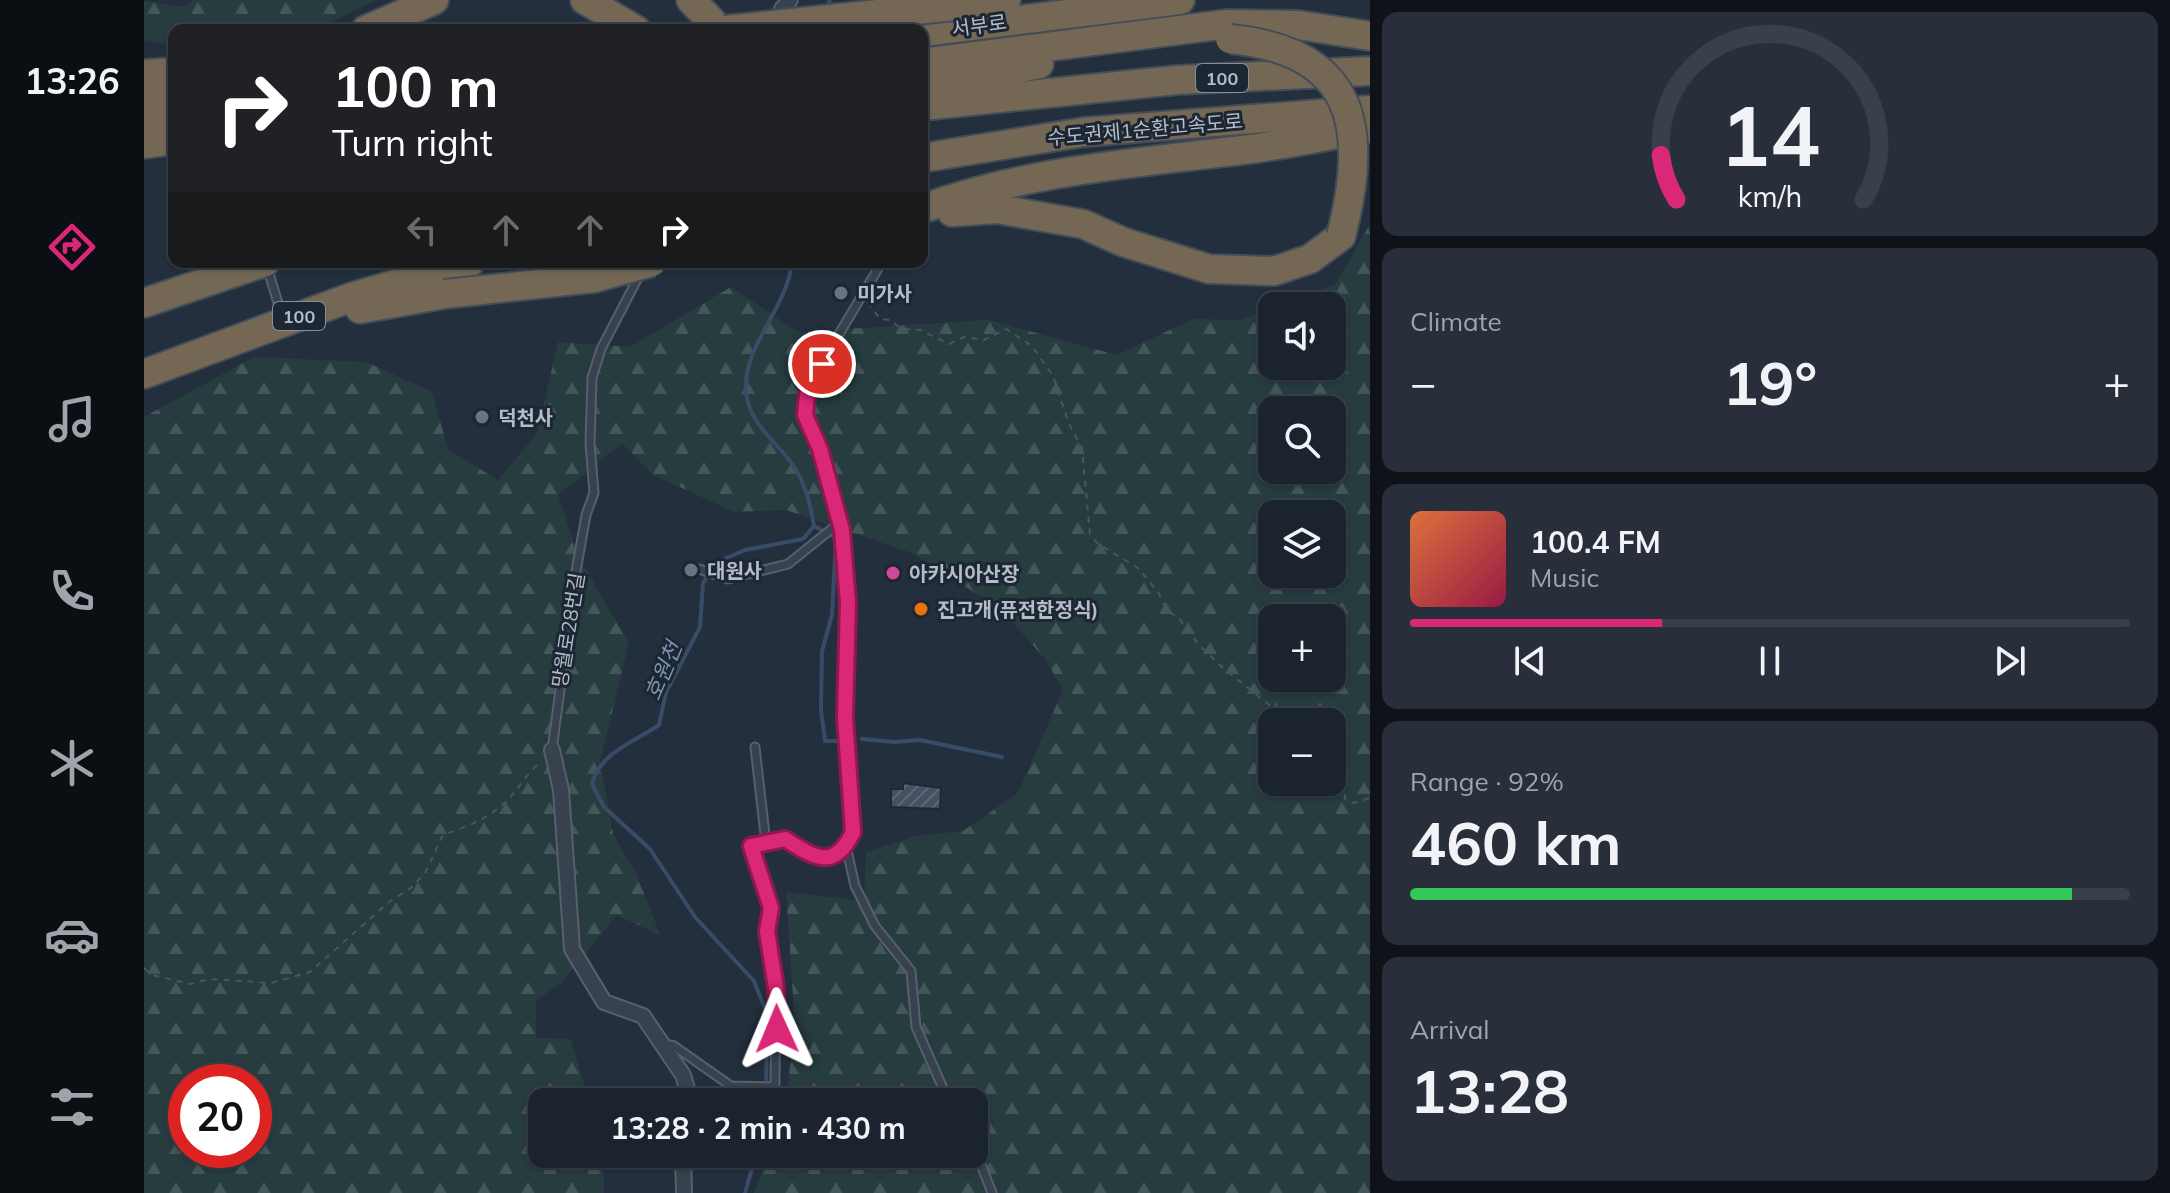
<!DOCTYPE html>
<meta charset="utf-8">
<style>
:root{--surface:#1b232e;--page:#282f3a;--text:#f1f3f6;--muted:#a0a4aa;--line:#39404a;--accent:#db2777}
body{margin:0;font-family:Mulish,"Noto Sans KR",sans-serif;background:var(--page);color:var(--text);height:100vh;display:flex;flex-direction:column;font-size:30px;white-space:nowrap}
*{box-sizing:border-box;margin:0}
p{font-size:26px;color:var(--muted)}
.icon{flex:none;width:44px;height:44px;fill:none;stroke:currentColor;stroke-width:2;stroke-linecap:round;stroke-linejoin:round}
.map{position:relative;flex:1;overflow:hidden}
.details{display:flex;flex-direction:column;gap:12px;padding:12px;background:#0f1319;width:800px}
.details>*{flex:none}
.guide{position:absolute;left:24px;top:24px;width:760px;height:244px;border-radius:16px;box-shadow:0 2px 6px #0004,0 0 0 2px var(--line);background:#202124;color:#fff;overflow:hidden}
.controls{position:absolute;left:1114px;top:292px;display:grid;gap:16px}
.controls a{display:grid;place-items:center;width:88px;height:88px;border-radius:16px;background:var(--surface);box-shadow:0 2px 6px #0004,0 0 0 2px var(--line);font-size:40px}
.speed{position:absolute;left:24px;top:1064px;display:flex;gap:16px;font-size:40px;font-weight:700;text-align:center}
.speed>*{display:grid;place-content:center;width:104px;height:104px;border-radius:50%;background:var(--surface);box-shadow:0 2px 6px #0004,0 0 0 2px var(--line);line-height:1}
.speed .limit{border:12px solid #d22;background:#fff;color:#111}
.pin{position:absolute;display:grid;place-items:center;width:68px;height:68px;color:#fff;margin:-34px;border:4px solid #fff;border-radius:50%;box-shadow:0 2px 8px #0007}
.me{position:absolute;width:88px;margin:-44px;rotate:359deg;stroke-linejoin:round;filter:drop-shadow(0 0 6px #0008)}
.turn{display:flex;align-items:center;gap:28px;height:168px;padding:0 32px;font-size:36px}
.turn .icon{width:104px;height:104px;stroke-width:2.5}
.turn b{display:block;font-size:56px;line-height:68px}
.lanes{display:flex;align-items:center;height:76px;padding:0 32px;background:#0003;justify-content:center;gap:40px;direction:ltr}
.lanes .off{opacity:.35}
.big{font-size:60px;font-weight:700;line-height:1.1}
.details .tile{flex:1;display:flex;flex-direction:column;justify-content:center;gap:12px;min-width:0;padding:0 28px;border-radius:16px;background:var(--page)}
.details .dial{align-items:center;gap:0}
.dial svg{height:208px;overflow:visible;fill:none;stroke:var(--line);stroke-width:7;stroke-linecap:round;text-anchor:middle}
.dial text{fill:var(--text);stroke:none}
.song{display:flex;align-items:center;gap:24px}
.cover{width:96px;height:96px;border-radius:12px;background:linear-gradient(135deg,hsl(20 70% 55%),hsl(340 70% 35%))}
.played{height:8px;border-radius:4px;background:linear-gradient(90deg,var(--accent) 35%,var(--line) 35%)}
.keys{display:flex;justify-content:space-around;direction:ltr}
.heat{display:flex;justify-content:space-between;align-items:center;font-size:44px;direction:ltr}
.charge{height:12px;border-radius:6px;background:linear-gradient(90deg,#34c759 92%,var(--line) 0)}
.trip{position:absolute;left:384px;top:1088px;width:460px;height:80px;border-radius:16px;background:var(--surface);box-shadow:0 2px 6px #0004,0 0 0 2px var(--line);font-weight:700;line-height:80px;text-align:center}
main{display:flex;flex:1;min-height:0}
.dock{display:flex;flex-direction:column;width:144px;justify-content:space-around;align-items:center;background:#0b0e12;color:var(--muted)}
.dock .icon{width:56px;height:56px}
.dock .on{color:var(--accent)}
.dock b{font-size:36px;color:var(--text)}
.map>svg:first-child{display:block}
.forest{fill:url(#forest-firs);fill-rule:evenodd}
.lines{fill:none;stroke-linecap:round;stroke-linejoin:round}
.stream{stroke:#394c67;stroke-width:4}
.building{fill:url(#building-hatch);stroke:#1f2835;stroke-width:2}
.lane-casing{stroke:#565f6c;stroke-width:11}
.street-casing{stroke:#565f6c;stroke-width:18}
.highway-casing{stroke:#434c59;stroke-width:32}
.path{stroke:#44595c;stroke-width:2;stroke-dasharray:6 6;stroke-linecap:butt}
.lane{stroke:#38414e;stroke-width:7}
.street{stroke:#38414e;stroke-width:14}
.highway{stroke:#746855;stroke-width:28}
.highway-bridge-casing{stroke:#434c59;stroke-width:32;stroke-linecap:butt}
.highway-bridge{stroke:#746855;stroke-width:28}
.route-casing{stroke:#8e194d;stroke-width:20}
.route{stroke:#db2777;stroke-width:14}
.worship-dot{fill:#6b7280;stroke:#1d2633;stroke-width:3}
.hotel-dot{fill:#d1479c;stroke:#1d2633;stroke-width:3}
.food-dot{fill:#e8710a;stroke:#1d2633;stroke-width:3}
.labels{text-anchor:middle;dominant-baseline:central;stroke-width:6;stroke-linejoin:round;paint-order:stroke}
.shield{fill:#1d2633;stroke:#878f9c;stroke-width:2}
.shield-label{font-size:18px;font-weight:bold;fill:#b4bcc9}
.street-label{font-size:20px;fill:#b4bcc9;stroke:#1d2633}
.poi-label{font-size:20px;font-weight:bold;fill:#b4bcc9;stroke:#1d2633;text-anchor:start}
.water-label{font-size:22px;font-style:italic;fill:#7c92b1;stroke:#1d2633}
</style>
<main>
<nav class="dock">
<b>13:26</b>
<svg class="icon on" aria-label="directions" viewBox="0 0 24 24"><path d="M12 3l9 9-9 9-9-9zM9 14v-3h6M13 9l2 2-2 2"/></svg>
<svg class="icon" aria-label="music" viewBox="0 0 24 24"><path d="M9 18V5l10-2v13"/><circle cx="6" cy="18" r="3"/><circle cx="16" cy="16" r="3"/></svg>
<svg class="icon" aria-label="phone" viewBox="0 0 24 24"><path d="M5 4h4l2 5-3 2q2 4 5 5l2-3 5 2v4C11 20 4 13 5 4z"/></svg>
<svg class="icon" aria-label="climate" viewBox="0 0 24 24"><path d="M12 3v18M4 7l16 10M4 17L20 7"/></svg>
<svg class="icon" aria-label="car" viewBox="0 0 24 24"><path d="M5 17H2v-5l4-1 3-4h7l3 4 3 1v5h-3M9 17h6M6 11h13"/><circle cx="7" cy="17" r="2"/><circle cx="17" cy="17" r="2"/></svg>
<svg class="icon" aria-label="filters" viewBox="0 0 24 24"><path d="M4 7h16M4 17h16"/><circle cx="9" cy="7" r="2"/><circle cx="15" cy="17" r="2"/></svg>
</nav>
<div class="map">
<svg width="1226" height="1193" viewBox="0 0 1226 1193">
<defs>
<pattern id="forest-firs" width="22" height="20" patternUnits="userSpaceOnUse" patternTransform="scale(2)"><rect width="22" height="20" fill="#263c3f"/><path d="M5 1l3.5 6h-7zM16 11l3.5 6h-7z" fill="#435659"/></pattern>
<pattern id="building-hatch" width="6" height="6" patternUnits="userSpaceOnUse" patternTransform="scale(2)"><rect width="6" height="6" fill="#455162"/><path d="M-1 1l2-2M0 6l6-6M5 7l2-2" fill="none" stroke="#5d6877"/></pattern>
</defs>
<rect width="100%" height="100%" fill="#242f3e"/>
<g class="forest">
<path d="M49 0H232L171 30H30V45L0 40V1L41 7Z"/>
<path d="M1226 224V1193H610L625 1154H830V1102H643L650 1010 642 892 720 901 722 852 772 836 819 831 874 793 919 690 902 660 858 610 768 553 642 510 590 512 508 474 478 443 414 495 434 556 485 643 456 762 469 834 493 875 516 935 473 915 416 984 392 1000V1038L427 1039 445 1102H398V1154H459L460 1193H0V417L110 357 222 362 288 392 304 449 354 480 393 434 414 342 486 347 587 287 654 332 844 320 973 355 1049 319 1096 320 1128 308V366H1188V306H1134L1192 284ZM1128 410H1188V470H1128ZM1128 514H1188V574H1128ZM1128 618H1188V678H1128ZM1128 722H1188V782H1128ZM42 1082H110V1150H42Z"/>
</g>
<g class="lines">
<g class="stream">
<path d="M681 10 686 0"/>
<path d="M670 526 692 538 688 615 678 651 677 710 681 741H692"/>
<path d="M718 739 750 742 776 740 858 757"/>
<path d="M622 1102 623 1014 610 981 551 917 506 849 460 807 448 784C457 751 489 743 515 725L522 692 556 627 559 583 573 562 601 550 659 539 670 526C667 506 662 486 651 468 635 443 605 425 602 392 599 343 643 310 648 262"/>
<path d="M601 1193 612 1154"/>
</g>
</g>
<path class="building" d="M759 783 797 788 796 809 747 807V789H759Z"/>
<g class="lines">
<defs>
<g id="lane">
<path d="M123 267 138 316"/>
<path d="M555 569 584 579 644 564 695 523"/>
<path d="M611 747 622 843"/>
<path d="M408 750 431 577 442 515 450 493 446 443 448 378 457 349 497 272"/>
<path d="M702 846 711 886 731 926 767 971 772 1027 805 1102"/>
<path d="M520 1044 530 1046 587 1086 627 1087 631 1084 632 988 623 931 627 908 607 846 641 839C670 857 690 872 709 832L701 717 704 603 698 530 676 449 661 415 664 386 738 262"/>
<path d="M830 1146 848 1193"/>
</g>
<g id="street">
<path d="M638 9 646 0"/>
<path d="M408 750 417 790 428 949 460 1002 499 1016 539 1075 547 1102"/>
<path d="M539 1154 540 1193"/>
</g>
<g id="highway">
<path d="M441 0 492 30"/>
<path d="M547 0 576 30"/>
<path d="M820 5 862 0"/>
<path d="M222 30 290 0"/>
<path d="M778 32 1036 0"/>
<path d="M778 63 1083 24 1154 25 1226 36"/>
<path d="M0 74 30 72"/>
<path d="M778 96 806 82 895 64"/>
<path d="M0 99 30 96"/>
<path d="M778 106 1033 80 1226 71"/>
<path d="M0 123 30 119"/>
<path d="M0 144 30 140"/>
<path d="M778 158 940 132 1226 110"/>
<path d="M778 209C883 170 996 163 1106 149 1146 144 1186 135 1226 128"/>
<path d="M808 212 853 209 939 224 979 242 1065 269 1130 271 1166 259 1197 236"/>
<path d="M0 303 121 262"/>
<path d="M216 309 301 294"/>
<path d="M0 374 208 297 326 262"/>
</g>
</defs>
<use href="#lane" class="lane-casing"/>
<use href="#street" class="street-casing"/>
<use href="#highway" class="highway-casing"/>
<g class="path">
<path d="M724 302 736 319 746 320 758 329 776 330 805 344 820 337 840 340 862 329 888 346 909 376 925 424 938 448 946 534 953 543 994 568 1014 592 1023 611 1034 617 1054 644 1079 668 1143 719 1160 722"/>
<path d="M1188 763 1200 777 1201 799 1209 803 1226 798"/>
<path d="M0 968 8 975 47 984 65 979 127 983 166 972 245 902 267 888 281 873 299 835C319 828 341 820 357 806 373 793 381 775 396 762"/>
</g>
<use href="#lane" class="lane"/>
<use href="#street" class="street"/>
<use href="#highway" class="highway"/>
<defs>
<g id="highway-bridge">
<path d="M581 30 820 5"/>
<path d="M1086 39C1209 51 1226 124 1197 236"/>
<path d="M301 294 450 278 508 262"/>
</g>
</defs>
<use href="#highway-bridge" class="highway-bridge-casing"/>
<use href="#highway-bridge" class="highway-bridge"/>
</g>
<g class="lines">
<defs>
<path id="route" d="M633 1029 632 988 623 931 627 908 607 846 641 839C670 857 690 872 709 832L701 717 704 603 698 530 676 449 661 415 664 386 678 364"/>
</defs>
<use href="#route" class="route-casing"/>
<use href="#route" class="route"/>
</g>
<g class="worship-dot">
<circle cx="697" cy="293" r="8"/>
<circle cx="338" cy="417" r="8"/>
<circle cx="547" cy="570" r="8"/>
</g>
<circle class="hotel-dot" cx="749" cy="573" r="8"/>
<circle class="food-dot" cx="777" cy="609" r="8"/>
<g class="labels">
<g class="shield">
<rect x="1052" y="64" width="52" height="28" rx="6"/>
<rect x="129" y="302" width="52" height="28" rx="6"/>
</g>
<g class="shield-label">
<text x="1078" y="78">100</text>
<text x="155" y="316">100</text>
</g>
<g class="street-label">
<text transform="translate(835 25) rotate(-8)">서부로</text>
<text transform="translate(1001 129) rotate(-5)">수도권제1순환고속도로</text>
<text transform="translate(424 630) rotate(-81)">망월로28번길</text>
</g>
<g class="poi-label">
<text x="713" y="293">미가사</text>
<text x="354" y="417">덕천사</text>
<text x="563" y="570">대원사</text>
<text x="765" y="573">아카시아산장</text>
<text x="793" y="609">진고개(퓨전한정식)</text>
</g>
<g class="water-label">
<text transform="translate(519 671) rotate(-67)">호원천</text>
</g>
</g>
</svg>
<div class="controls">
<a><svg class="icon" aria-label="sound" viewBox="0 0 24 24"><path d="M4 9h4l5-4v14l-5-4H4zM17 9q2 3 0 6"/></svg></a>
<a><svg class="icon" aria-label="search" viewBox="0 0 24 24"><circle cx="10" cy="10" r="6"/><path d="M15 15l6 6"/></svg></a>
<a><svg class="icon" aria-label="layers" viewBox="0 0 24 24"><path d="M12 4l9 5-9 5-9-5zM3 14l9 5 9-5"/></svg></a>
<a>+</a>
<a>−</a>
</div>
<div class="speed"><div class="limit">20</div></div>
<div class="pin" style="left:678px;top:364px;background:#d93025"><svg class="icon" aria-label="arrive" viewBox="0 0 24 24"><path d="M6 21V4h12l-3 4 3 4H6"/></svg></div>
<svg class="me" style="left:633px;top:1029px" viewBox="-20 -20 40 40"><path d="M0-17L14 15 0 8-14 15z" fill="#db2777" stroke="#fff" stroke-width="4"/></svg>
<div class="trip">13:28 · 2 min · 430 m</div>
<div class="guide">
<div class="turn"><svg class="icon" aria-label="right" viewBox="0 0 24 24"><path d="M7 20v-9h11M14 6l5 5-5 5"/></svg><div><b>100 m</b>Turn right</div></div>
<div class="lanes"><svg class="icon off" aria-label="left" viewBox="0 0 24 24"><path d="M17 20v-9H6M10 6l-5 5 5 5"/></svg><svg class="icon off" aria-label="ahead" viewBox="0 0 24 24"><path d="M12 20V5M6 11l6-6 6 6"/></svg><svg class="icon off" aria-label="ahead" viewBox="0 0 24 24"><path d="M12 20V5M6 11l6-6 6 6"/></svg><svg class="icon" aria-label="right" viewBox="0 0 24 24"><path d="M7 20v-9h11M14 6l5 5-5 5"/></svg></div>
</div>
</div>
<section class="details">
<div class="tile dial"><svg viewBox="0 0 100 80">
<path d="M14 69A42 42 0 1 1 86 69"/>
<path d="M14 69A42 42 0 0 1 8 52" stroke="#db2777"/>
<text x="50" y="56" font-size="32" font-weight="700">14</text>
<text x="50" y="72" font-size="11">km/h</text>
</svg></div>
<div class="tile"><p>Climate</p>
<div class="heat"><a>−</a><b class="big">19°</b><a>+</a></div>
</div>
<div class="tile">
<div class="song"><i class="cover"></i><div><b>100.4 FM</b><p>Music</p></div></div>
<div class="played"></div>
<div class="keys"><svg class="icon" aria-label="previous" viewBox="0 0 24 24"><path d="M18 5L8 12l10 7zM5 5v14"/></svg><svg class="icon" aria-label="pause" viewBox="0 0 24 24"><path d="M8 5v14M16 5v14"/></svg><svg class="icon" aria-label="next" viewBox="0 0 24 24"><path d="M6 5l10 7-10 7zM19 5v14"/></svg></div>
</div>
<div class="tile"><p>Range · 92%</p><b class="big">460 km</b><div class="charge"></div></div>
<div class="tile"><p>Arrival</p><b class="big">13:28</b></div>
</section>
</main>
